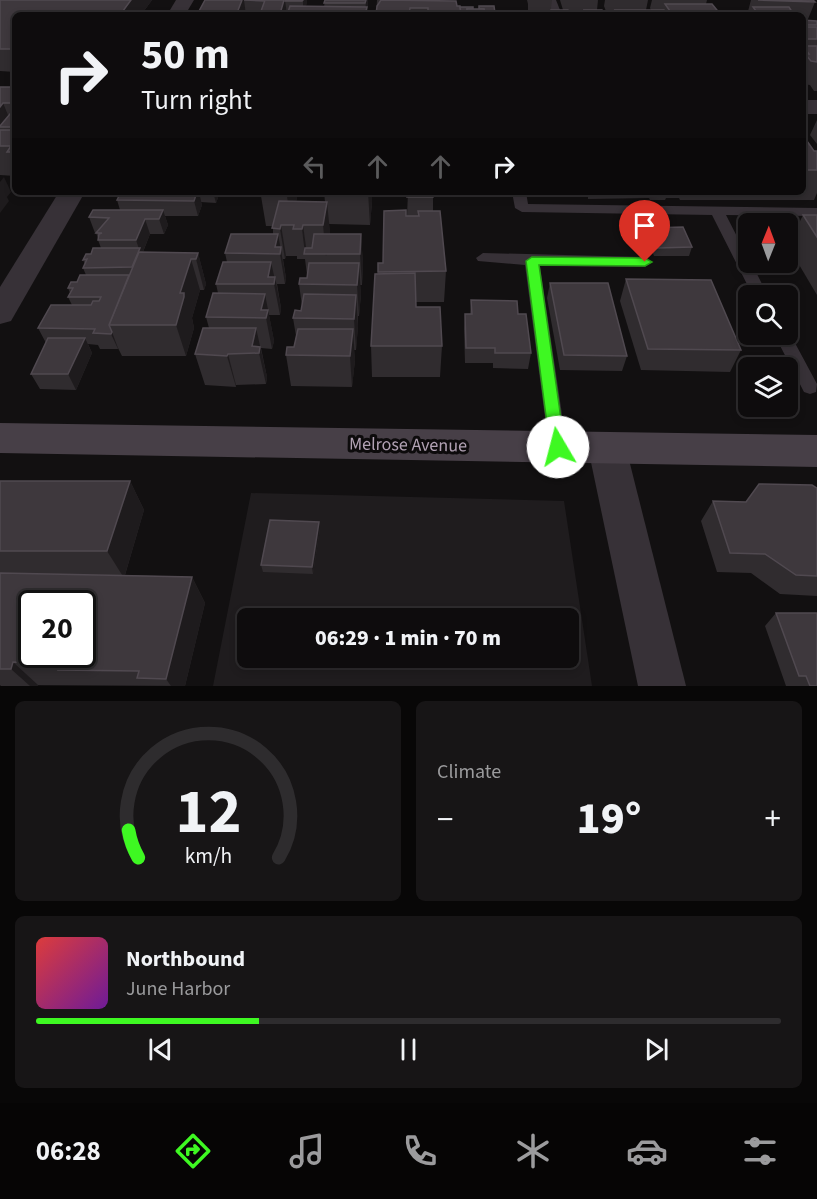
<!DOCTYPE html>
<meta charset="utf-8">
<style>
:root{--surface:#0e0c0d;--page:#171516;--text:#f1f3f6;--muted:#9b9b9d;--line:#2e2c2e;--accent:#3ef822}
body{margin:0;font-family:"Source Sans 3",sans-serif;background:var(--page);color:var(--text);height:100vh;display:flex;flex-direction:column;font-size:22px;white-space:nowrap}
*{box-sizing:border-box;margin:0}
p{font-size:20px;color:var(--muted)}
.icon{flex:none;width:33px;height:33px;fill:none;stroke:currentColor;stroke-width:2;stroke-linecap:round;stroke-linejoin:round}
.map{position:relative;height:686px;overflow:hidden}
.panel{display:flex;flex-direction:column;gap:15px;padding:15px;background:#080707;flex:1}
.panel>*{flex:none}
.top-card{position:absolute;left:12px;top:12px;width:794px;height:183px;border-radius:9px;box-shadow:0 3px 9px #0003,0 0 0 2px var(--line);background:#0e0c0d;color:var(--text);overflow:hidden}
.needle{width:39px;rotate:1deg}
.controls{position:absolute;left:738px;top:213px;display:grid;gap:12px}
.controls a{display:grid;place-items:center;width:60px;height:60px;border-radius:9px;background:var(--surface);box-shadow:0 3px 9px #0003,0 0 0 2px var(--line);font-size:30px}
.speed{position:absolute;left:18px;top:590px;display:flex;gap:12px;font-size:30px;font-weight:700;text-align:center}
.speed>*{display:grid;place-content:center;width:78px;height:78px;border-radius:50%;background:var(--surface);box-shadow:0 3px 9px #0003,0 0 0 2px var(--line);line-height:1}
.speed .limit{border:3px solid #111;border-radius:9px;background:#fff;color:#111}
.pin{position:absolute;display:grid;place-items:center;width:51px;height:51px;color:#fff;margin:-62px -26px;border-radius:50% 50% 50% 0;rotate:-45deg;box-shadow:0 0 6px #0007}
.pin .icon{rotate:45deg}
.me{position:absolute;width:66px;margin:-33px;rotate:352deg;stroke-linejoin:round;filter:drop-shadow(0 0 4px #0008)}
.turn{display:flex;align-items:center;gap:21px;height:126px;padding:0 30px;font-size:27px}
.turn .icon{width:78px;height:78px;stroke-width:2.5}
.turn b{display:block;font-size:42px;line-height:51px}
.lanes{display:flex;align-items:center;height:57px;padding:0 30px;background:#0003;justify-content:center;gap:30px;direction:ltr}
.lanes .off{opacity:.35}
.big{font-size:45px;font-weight:800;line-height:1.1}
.panel .tile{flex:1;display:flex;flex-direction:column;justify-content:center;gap:9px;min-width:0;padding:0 21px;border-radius:9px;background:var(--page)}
.panel .dial{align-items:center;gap:0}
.dial svg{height:156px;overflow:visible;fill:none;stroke:var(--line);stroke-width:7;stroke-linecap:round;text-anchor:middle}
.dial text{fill:var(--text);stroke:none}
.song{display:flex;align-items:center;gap:18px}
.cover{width:72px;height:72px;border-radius:9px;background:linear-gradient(135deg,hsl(0 70% 55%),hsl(280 70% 35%))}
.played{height:6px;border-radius:3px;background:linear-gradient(90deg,var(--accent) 30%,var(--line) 30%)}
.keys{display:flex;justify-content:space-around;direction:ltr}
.heat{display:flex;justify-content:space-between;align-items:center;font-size:33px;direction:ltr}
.panel .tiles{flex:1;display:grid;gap:15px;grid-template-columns:1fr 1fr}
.tile:last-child{grid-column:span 2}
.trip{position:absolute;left:237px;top:608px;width:342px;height:60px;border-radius:9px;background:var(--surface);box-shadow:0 3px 9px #0003,0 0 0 2px var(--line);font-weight:800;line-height:60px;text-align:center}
.tab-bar{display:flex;height:96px;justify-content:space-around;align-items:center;background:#060505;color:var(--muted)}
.tab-bar .icon{width:42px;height:42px}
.tab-bar .current{color:var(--accent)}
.tab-bar b{font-size:27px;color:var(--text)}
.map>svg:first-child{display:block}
.built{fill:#1f1c1e;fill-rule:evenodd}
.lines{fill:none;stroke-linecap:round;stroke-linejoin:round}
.lane{fill:#373137;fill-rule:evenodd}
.street{fill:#373137;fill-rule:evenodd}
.secondary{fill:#473f47;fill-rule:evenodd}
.wall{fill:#302c2f}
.shaded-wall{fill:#1e1b1d}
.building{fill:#3e383d;stroke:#504950;stroke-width:1.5;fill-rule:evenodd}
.route{fill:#3ef822;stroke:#28a116;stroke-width:1.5}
.labels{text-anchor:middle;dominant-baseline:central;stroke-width:6;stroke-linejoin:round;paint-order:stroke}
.street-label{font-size:18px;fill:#b1a1b3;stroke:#0d0b0c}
</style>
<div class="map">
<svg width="817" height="686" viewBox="0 0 817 686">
<rect width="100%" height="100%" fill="#121011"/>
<path class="built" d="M251 493 564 501 592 686H213ZM248 618H568V657H248Z"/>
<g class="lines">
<g class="lane">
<path d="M548 0H556L562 15H552Z"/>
<path d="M512 192H526L528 204 817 208V216L726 215 748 258V262H751L768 296H753L712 215 522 212 515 208Z"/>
<path d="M483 253 645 257 652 262 645 267 540 266 567 448 565 453 558 456 551 453 549 448 525 265 478 261 476 258Z"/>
<path d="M788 330 817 384 816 392 810 394 804 392 774 334H788Z"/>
</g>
<g class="street">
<path d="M176 0H194L185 15H167Z"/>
<rect x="802" y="100" width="15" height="14"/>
<path d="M59 192H85L11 321 0 324V287Z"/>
<path d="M607 432 620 437 626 448 686 686H638L588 448 594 437Z"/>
</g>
<path class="secondary" d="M0 423 817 435V467L0 453Z"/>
</g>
<g class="wall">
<path d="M0 0H152L141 15H15V72L0 71Z"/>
<path d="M205 0H307L306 6 324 7 325 0H368L367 15H260V13H246V15H199L198 13Z"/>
<path d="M377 0H423L495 13V15H376Z"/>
<path d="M527 0H552L550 15H503L529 14 528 11V4Z"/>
<path d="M560 0H598L597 10 605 15H575V11H569L571 15H550L551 10H563Z"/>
<path d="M605 0H648L646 10H651L650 8 652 0H707L706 4 721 15H614L615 14H607L604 6Z"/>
<path d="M751 0H813L815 2 808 19H802V15H747Z"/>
<path d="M802 20 817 21V91H814L810 85 802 84Z"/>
<path d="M0 87H15V176L0 175Z"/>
<path d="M817 120V144L810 135Z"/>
<path d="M802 129 804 132 803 134 814 151H817V193L814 200H680L679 198H666L665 200H650L649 198 588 199V197L530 196 529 192H802Z"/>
<path d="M121 192H220L216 203 201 202 202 205 198 216H165L168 225 164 234H150L143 252 198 253 206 284 204 290H200L192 318 194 328 186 356H122L118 348V349H100L98 345 88 344 92 353 76 390 40 389 31 374 46 343 38 328 72 305 68 297 70 293 68 288 86 275 83 268 85 264 83 260 101 248 98 240V238L96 233H95L89 217 120 210 117 200Z"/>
<path d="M262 192H296L297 197 296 202H325L324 192H372V202L370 225 329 224 330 234H361L363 265 362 285H360L361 294 359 316H358V326L356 350H354L355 360 352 387 291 386 286 355 294 347 296 336 293 318 301 311 302 306 299 284 307 278V275L305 259H297V256H286L285 259H283L286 278 285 284H277L281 308 280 315H269L274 341 272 349 261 348 267 377 266 384 236 385V387L205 385 195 354 209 328 206 317 218 293 216 284 227 262 225 253 273 234V226H266L261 196Z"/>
<path d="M408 192H433V211L446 271 444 302H416V307L442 346 440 377H372L371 346 378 274V263H383L406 216H407Z"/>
<path d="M803 215H817V295L788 246Z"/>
<path d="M649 228 692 247 689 256H654L646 236Z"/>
<path d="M626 279 741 350 730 372 641 370 620 301Z"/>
<path d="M550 283 627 356 622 371 560 370 547 298Z"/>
<path d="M471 300 518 314 531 353 528 369 493 368V363H465L464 329 465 314H470Z"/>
<path d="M0 481H130L144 510 125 575 192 577 205 603 185 686 38 685V686H1L0 685Z"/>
<path d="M817 488V596L780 594 751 573 717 572 701 521 713 501 746 502Z"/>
<path d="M320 529 313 574 263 572 261 565Z"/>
<path d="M776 613 817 686H786L765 626Z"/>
</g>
<g class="shaded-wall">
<path d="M131 0H152L141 15H120Z"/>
<path d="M242 0H244L246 15H237V13Z"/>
<path d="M284 0H285L287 15H280Z"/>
<path d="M303 0H307V3L303 14Z"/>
<path d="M366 0H368L367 15H365Z"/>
<path d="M3 103 13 127H0V107Z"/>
<path d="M4 177 11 192 7 197 9 201 0 213V182Z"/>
<path d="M197 192H199L202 205 198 216 194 201Z"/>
<path d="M213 192H220L216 203Z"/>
<path d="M288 192H296L297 197 291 226 287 196Z"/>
<path d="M368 192H372V202L370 225Z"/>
<path d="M327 202 330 232 326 256 323 225Z"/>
<path d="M163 210 168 225 164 234 159 219Z"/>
<path d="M145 219 150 234 142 254 132 267 139 249 136 240Z"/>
<path d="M281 225 286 256 285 259 280 229Z"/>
<path d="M303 225 307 254H305L302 229Z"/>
<path d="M278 234 286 278 285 284 280 254 275 247Z"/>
<path d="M361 234 363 265 362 285 360 254Z"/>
<path d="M198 253 206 284 204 290 196 259Z"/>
<path d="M191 259 200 290 192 318 194 328 186 356 176 325 180 293Z"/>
<path d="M271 262 275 280V277L281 308 280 315 274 284 268 277Z"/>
<path d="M359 263 361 294 359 316 357 285Z"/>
<path d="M265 294 274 341 272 349 266 318 261 310Z"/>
<path d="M356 295 358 326 356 350 354 319Z"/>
<path d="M256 328 267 377 266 384 259 353 252 346Z"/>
<path d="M353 329 355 360 352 387 350 356Z"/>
<path d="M112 332 118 348V349L111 334Z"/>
<path d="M85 338 92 353 76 390 68 374Z"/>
<path d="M228 354 236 385V387L227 356Z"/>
<path d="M130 481 144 510 124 578 107 551Z"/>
<path d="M319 522 320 529 313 574 312 567Z"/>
<path d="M192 577 205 603 185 686H171L166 679Z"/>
<path d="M13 662 38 685V686H30L11 669Z"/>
</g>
<g class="building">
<path d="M0 0H131L120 15H15V49H0Z"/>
<path d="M205 0H242L237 13H198Z"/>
<path d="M244 0H265V1Z"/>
<path d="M265 0H284L280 14H260Z"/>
<path d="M285 0H303L302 1H285Z"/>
<path d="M325 0H366L365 3H324Z"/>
<path d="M381 0 456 1 457 6H460L461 15H428V8H410L409 15H376L377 6Z"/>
<path d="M758 0H813L815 2Z"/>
<path d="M665 4H712L721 15 672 14Z"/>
<path d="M290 6 367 7 365 15H287Z"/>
<path d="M479 6H494L495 13H485L484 9H479Z"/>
<path d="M460 7H473V9H467V13H461Z"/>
<path d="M753 7H789L794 15H753L748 11H756Z"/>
<path d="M467 9H484L485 15H468Z"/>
<path d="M551 10H568L571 15H552Z"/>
<path d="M584 10H602L605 15H586Z"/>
<path d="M615 10H664L667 15H618Z"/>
<rect x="503" y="14" width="32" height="1"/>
<path d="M802 20 817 21V25H803Z"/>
<rect x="802" y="27" width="15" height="12"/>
<path d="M803 46H817V62L811 61 805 54H809Z"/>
<path d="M0 87H15V106H13L15 103H3L0 107Z"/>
<path d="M15 108V127H0V126Z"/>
<path d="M0 130H15V152H7L11 146H0Z"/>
<path d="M802 134 814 151H817V170H802Z"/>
<path d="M121 192H197L194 201 117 200Z"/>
<path d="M262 192H288L287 196H261Z"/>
<path d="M324 192H368V195L324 194Z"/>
<path d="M408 192H433V197H407Z"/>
<path d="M279 201 327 202 323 225H303L302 229H293L294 225H281L280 229 272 228Z"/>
<path d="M93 210H163L159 219H145L136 240H98L99 234 102 233H96L109 218 89 217Z"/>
<path d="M406 210V216H419L418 211H440L446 271 378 272V263H383L384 211Z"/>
<path d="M803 215H817V237Z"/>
<path d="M683 227 692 247 657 248 649 228Z"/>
<path d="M231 234H278L275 247H281L280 254 225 253Z"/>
<path d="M314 234H361L360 254H304L305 248H312Z"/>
<path d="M93 248H140L132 267 83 268 87 259 83 260 86 254H91Z"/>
<path d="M139 252 198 253 196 259H191L180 293H184V297L176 325H109Z"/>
<path d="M223 262H271L268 277H275L274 284H216Z"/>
<path d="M309 263H359L357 285 299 284 300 278H307Z"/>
<path d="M415 273 416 307H440L442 346H371L375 274Z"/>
<path d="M80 275H129L109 325 112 332 111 334 93 333 95 329 38 328 51 305H91L93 301H99L101 297H68L73 288H68L71 282H77Z"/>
<path d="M626 279 711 280 741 350 648 349Z"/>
<path d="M550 283H608L627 356 564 355Z"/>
<path d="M213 293 265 294 261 310H268L266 318 206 317Z"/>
<path d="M304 294 356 295 354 319 293 318 295 310 301 311Z"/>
<path d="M471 300 517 301 518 314H526L531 353H495V348H466L465 314H472Z"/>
<path d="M203 328H256L252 346 260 347 259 353 228 354 227 356 195 354Z"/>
<path d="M298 329H353L350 356 286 355 287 347H294Z"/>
<path d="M48 338H85L68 374H31Z"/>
<path d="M0 481H130L107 551H0Z"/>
<path d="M759 484 812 485 817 488V576L796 575 765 554 730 553 713 501 746 502Z"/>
<path d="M270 520 319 522 312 567 261 565Z"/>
<path d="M0 573 192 577 166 679 137 678 139 671 58 670 60 663 13 662 11 669H0ZM32 603H82V654H32Z"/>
<path d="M776 613H817V686H810L806 676H799Z"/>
</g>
<path class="route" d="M532 257 645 258 652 262 645 266 539 265 565 447 563 452 558 454 552 452 550 447 526 261Z"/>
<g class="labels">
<g class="street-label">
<text transform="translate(408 445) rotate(1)">Melrose Avenue</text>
</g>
</g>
</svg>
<div class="controls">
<a><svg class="needle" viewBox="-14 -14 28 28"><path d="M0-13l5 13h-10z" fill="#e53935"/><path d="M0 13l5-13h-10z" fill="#9b9b9d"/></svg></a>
<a><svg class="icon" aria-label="search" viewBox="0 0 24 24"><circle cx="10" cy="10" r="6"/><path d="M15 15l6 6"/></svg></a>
<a><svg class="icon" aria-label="layers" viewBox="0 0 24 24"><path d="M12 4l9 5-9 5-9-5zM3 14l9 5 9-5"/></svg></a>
</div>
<div class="speed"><div class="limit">20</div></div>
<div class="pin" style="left:645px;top:262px;background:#d93025"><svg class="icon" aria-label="arrive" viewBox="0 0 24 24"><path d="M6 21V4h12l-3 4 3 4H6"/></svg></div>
<svg class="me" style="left:558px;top:447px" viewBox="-20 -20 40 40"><circle r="19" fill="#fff"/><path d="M0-13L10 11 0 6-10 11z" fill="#3ef822"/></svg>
<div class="trip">06:29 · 1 min · 70 m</div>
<div class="top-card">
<div class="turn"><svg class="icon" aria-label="right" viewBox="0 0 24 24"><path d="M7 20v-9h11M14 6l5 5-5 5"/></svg><div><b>50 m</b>Turn right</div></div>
<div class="lanes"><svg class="icon off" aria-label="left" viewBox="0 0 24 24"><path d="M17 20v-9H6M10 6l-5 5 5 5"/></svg><svg class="icon off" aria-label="ahead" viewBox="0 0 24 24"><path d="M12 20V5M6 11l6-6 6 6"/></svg><svg class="icon off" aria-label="ahead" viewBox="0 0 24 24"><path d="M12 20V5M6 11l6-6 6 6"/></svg><svg class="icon" aria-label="right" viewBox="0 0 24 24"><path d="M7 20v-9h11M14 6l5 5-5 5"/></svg></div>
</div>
</div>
<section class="panel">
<div class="tiles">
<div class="tile dial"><svg viewBox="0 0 100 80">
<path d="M14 69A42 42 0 1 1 86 69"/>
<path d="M14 69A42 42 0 0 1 9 55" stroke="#3ef822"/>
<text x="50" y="56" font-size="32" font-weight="700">12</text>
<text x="50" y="72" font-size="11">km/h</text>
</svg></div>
<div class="tile"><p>Climate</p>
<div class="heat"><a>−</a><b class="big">19°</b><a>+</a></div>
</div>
<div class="tile">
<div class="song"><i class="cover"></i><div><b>Northbound</b><p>June Harbor</p></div></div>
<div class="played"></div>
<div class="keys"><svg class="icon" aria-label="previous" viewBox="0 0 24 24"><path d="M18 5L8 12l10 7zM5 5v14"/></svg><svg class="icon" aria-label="pause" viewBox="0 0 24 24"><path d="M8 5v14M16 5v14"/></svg><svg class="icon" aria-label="next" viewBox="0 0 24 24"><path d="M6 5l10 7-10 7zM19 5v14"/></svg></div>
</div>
</div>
</section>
<nav class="tab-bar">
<b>06:28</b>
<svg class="icon current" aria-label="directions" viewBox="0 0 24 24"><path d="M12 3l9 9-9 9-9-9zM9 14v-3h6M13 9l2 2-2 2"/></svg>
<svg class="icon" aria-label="music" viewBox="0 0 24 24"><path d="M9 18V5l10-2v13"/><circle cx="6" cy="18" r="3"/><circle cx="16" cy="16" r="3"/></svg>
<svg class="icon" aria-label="phone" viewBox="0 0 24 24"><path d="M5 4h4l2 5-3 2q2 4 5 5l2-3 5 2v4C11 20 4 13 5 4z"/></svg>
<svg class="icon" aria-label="climate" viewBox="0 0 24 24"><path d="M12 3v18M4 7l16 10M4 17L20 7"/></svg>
<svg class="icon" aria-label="car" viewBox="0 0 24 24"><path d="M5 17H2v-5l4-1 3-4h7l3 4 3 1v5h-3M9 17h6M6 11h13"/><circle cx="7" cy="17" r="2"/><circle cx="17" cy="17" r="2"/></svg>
<svg class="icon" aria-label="filters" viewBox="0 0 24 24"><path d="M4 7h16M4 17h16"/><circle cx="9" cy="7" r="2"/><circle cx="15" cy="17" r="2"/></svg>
</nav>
